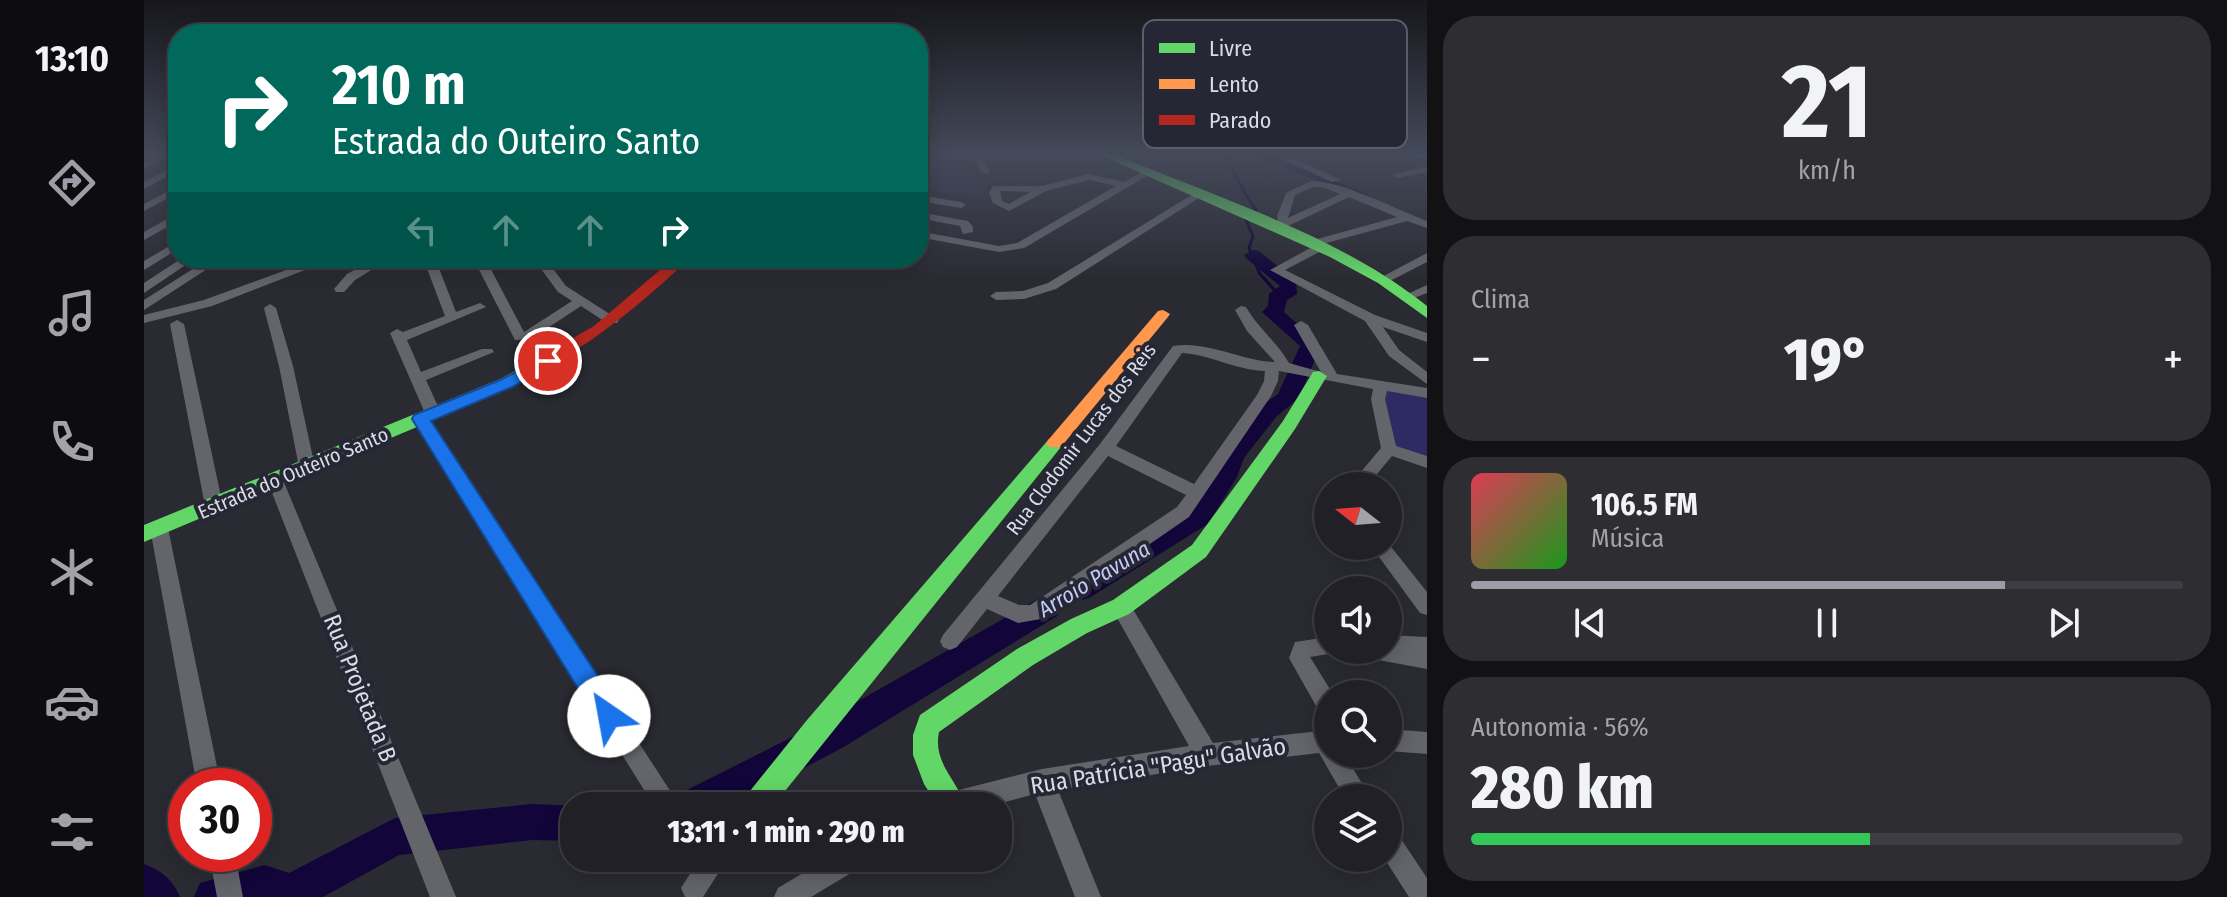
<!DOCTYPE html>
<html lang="pt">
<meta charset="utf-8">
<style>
:root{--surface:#202026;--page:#2d2d32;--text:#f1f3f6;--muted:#a2a3a7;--line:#3d3e43;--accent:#9c9da6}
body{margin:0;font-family:"Fira Sans Condensed",sans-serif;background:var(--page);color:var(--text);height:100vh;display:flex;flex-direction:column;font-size:30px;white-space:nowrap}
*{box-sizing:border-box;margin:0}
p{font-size:26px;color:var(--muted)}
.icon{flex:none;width:44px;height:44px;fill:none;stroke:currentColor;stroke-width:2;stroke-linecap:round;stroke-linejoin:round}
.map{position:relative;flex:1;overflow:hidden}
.sheet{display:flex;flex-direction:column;gap:16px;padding:16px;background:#121215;width:800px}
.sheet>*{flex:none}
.top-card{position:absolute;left:24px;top:24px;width:760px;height:244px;border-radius:32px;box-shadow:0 4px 20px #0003,0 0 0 2px var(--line);background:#00695c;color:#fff;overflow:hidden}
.needle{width:52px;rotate:287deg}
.tools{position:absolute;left:1170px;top:472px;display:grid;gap:16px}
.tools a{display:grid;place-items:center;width:88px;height:88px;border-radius:50%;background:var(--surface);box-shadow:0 4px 20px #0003,0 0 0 2px var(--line);font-size:40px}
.speed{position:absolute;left:24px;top:768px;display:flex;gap:16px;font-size:40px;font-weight:700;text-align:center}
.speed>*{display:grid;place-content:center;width:104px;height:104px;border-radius:50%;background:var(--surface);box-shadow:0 4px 20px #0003,0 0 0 2px var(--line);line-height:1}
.speed .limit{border:12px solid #d22;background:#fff;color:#111}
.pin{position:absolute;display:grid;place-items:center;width:68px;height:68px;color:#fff;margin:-34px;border:4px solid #fff;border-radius:50%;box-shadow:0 2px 8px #0007}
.me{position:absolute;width:88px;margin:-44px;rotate:327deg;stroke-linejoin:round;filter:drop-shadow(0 0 6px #0008)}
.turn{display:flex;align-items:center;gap:28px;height:168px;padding:0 32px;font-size:36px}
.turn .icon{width:104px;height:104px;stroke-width:2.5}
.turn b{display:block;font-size:56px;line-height:68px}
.lanes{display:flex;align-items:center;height:76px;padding:0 32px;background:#0003;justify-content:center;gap:40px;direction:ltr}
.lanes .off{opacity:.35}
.big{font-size:60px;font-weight:800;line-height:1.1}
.sheet .widget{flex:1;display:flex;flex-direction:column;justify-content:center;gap:12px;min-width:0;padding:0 28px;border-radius:32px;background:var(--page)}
.sheet .dial{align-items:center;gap:0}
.dial b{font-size:104px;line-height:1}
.song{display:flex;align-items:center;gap:24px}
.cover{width:96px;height:96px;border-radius:12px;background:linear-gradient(135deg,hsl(350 70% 55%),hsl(120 70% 35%))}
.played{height:8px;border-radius:4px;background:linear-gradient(90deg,var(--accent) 75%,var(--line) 75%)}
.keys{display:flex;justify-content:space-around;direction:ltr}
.heat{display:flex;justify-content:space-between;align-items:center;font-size:44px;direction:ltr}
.charge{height:12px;border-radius:6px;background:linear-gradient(90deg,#34c759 56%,var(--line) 0)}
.trip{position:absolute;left:416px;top:792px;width:452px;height:80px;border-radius:32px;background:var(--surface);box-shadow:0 4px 20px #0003,0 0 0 2px var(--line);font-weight:800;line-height:80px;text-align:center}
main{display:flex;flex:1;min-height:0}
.tabs{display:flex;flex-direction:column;width:144px;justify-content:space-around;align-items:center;background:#0d0d0f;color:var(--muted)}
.tabs .icon{width:56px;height:56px}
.tabs .selected{color:var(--accent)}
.tabs b{font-size:36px;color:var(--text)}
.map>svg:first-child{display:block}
.built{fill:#2c2d40}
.green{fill:#2d2b62}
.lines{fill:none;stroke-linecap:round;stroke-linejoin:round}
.stream{stroke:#11053a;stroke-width:3}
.river{fill:#11053a;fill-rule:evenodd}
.street{fill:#64656b;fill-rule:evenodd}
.fast{fill:#63d668;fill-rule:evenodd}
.slow{fill:#ff974d;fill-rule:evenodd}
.jam{fill:#b3261e;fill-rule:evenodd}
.route{fill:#1a73e8;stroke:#114b97;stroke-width:2}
.labels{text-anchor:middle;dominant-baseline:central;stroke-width:8;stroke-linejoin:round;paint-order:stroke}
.street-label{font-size:20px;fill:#dadbe4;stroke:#262735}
.water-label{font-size:22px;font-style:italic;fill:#c5c9f6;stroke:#262735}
.near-street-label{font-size:24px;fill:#dadbe4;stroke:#262735}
.key{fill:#262735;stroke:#5c5d6a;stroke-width:2}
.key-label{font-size:22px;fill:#dadbe4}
</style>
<main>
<nav class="tabs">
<b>13:10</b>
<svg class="icon selected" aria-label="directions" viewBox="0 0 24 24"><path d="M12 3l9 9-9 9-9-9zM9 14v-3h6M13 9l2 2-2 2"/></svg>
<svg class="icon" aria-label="music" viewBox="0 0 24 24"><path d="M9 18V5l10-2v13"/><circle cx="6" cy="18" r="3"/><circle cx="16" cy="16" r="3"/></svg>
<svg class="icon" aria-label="phone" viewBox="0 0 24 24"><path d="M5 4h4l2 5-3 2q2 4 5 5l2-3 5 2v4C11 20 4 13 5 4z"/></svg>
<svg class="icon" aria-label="climate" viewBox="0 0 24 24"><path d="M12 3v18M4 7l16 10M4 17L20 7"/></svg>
<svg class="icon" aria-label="car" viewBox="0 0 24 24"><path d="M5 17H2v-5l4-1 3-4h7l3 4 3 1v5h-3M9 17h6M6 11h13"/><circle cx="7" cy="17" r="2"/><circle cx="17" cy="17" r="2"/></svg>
<svg class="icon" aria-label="filters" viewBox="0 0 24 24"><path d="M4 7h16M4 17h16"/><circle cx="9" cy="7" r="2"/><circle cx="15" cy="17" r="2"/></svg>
</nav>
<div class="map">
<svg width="1283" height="897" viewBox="0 0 1283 897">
<rect width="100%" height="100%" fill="#2a2a32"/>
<path class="built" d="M774 154H820L832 180 842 181 845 200 774 188Z"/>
<path class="green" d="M1228 386 1283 393V462L1245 449Z"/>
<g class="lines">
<g class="stream">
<path d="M1079 154C1092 173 1098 192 1112 210L1108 213"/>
<path d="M1101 218 1109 236 1105 248 1116 274 1134 294"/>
</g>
<g class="river">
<path d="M1111 154H1131L1226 196 1218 201 1213 199Z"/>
<path d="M1109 250 1115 251 1152 281 1153 294 1143 300 1140 312 1177 345 1155 398 1132 417 1100 458 1093 477 1064 524 945 598 935 601 925 598 921 589 925 580 1046 510 1070 473 1080 449 1116 407 1134 394 1156 346 1118 312 1124 306 1125 294 1136 286 1103 259 1100 255Z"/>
<path d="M903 594 913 598 918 607 913 616 698 748 587 806H532L537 793 674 724Z"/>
<path d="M388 804 433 806H430V841L388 840 255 855 179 897H50L56 883 121 865 145 873 251 818Z"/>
<path d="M0 864C18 871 28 879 36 897H0Z"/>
</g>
<g class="street">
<path d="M15 154H27L0 169V162Z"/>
<path d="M827 154H837L846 171 844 173H838Z"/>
<path d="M1127 154H1140L1197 180 1188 182Z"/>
<path d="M34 164V171L0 189V182Z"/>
<path d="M1283 166V172L1253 178 1248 175Z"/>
<path d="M1000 171 1008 173 880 248 855 252 774 237V231L855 246 873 243 972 186 945 180 902 191 865 211 849 203 845 193 849 186H898L945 174 980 182ZM856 191 886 192 865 204 858 201Z"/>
<path d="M1167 181C1199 181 1251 209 1283 221V228L1263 221 1179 244 1183 247 1181 249 1141 270 1231 315 1283 333V342L1239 327 1255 350 1283 372V384L1245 356 1221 321 1126 270 1170 246 1164 243 1166 241 1253 217 1205 197 1144 226 1143 231H1135L1133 216 1142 193ZM1169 187H1179L1196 194 1144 218 1151 195Z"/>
<path d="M34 186V193L0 211V204Z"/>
<path d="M1054 191 1059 194 1058 196 912 289 880 299 852 300 846 296 852 292 879 291 904 283Z"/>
<path d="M774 195 817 202 822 205 817 208 774 201Z"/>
<path d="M774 212 824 221 829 227V232L819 234 816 226 774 218Z"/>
<path d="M34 213V221L0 240V232Z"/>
<path d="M34 241V249L0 270V261Z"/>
<path d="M1283 253V262L1244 282H1236L1234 279Z"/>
<path d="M38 258H52L0 293V283Z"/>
<path d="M66 258H80L0 310V300Z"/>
<path d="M175 258H192L68 306 0 323V315L60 300Z"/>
<path d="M232 258H247L211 280 200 292H192L190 289 203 274Z"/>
<path d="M279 258H291L312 312 336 303 342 307 263 340 277 372 338 349H348L350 352 282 380 297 413 289 418 281 413 246 333 253 329 259 332 301 316Z"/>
<path d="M329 258H341L380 332 428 301 414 292 389 258H401L422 286 475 320 473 323H463L437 306 387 339 371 340Z"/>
<path d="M1283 285V293L1265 300 1259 296Z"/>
<path d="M126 304 132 308 149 366 171 467 163 473 155 467 135 366 120 308Z"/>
<path d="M1097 306 1102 307C1114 328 1133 342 1145 363L1177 372 1150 325 1157 321 1164 325 1193 374 1283 388V398L1243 391 1241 399 1252 446 1283 456V468L1248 456 1223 486H1205L1237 448 1227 399 1229 389 1135 371 1134 381 1127 396 1045 517 897 619 874 623 843 609 813 647 806 650 799 647 796 641 799 635 956 444 1029 346C1063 340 1097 361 1131 362L1103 331 1091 310ZM1038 353C1067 355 1092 370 1121 371L1120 381 1113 395 1050 484 972 446ZM964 456 1042 495 1033 507 886 605H875L854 596Z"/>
<path d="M33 320 40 324 79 506 76 511H64L61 506 26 324Z"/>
<path d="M277 414 282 415 536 806H510L269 419Z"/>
<path d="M131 474 137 476 139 480 312 897H286L123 480 125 476Z"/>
<path d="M15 521 21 523 24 528 77 786H53L6 528 9 523Z"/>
<path d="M1244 543 1283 592V615L1276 613 1227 546H1244Z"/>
<path d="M977 599 984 601 1069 743 1184 730V754H1200L1227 798H1201L1175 753 1063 766 914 790 957 897H931L891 794 846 806H787L790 797 799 794 898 769 1045 746 967 607 970 601Z"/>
<path d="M1244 635 1283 637V669L1218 657 1215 650H1244Z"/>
<path d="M1184 637V650H1192L1191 653 1166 657 1189 694H1184V717L1176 713 1145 658 1151 642Z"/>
<path d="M1244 729 1283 732V754L1244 751Z"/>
<path d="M1244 830 1253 833 1283 878V897H1265L1240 858H1244Z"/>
<path d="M65 854H91L99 897H73Z"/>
<path d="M556 858H584L559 897H541L537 888Z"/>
<path d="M684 858H721L717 867 667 897H630L634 888Z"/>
</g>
<g class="fast">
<path d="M954 154H969C1068 195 1189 234 1274 299L1283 306V318L1234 283 1186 257Z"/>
<path d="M1270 154H1283V158L1271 156Z"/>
<path d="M402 355 408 357 410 360 408 363 368 387 0 542V525L356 379Z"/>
<path d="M1175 371 1183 376 1151 429 1062 557 985 614 943 633 889 665 795 732C789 761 810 777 820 802L819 806H794L780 784 769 755V735L776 715 873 649 927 619 969 600 1048 545 1139 421 1169 372Z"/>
<path d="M911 437 920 443 917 447 629 806H598L602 796 663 720 905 439Z"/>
</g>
<path class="slow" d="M1019 310 1026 314 1024 317 917 447H905L902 443 905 439 1014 311Z"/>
<path class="jam" d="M530 258H545C525 280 423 369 396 363L394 360 396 357 450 326Z"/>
</g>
<linearGradient id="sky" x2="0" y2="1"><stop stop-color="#17171c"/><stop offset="0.55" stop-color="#444a5a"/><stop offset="1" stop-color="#444a5a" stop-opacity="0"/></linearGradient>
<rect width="1283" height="280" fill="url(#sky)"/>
<path class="route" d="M404 356 409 358V364L368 387 287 421 474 707 477 716 474 724 465 728 456 724 268 419 270 415 356 380Z"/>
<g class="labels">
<g class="street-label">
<text transform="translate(937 439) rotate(-53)">Rua Clodomir Lucas dos Reis</text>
<text transform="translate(149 473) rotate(-23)">Estrada do Outeiro Santo</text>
</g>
<g class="water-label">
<text transform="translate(950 579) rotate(-31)">Arroio Pavuna</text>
</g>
<g class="near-street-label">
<text transform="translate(216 688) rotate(68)">Rua Projetada B</text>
<text transform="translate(1014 766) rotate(-9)">Rua Patrícia "Pagu" Galvão</text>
</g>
</g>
<rect x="999" y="20" width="264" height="128" rx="12" class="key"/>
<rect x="1015" y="43" width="36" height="10" fill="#63d668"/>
<rect x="1015" y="79" width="36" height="10" fill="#ff974d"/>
<rect x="1015" y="115" width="36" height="10" fill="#b3261e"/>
<g class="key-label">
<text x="1065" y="56">Livre</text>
<text x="1065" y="92">Lento</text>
<text x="1065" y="128">Parado</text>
</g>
</svg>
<div class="tools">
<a><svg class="needle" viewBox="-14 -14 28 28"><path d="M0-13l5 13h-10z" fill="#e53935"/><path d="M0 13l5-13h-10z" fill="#a2a3a7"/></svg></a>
<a><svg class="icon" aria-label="sound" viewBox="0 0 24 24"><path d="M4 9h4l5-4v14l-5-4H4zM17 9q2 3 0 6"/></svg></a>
<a><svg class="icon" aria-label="search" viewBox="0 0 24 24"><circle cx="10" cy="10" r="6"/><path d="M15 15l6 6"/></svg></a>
<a><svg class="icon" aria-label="layers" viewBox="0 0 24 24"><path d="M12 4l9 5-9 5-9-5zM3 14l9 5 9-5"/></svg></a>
</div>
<div class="speed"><div class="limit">30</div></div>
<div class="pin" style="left:404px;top:361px;background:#d93025"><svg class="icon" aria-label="arrive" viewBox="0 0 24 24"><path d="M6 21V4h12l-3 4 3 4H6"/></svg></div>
<svg class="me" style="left:465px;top:716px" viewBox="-20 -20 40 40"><circle r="19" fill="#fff"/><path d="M0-13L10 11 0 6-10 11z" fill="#1a73e8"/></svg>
<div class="trip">13:11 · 1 min · 290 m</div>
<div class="top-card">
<div class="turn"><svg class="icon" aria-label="right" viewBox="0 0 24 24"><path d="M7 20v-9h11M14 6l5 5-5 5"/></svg><div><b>210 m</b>Estrada do Outeiro Santo</div></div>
<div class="lanes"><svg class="icon off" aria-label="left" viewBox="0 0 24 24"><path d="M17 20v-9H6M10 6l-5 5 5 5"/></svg><svg class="icon off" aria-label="ahead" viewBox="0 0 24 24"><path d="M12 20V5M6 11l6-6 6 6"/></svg><svg class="icon off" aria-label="ahead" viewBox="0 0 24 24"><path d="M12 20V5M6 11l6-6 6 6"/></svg><svg class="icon" aria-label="right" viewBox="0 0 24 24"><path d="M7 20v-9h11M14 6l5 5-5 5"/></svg></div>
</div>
</div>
<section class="sheet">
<div class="widget dial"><b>21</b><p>km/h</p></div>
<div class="widget"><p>Clima</p>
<div class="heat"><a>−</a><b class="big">19°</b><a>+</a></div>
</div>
<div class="widget">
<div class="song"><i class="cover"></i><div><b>106.5 FM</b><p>Música</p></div></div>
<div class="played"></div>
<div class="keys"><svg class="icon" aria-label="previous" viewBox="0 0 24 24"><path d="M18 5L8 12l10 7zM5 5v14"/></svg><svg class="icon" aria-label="pause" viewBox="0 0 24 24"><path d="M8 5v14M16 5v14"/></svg><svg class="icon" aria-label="next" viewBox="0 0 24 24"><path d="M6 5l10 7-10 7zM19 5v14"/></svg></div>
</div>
<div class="widget"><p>Autonomia · 56%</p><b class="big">280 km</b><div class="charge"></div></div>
</section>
</main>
